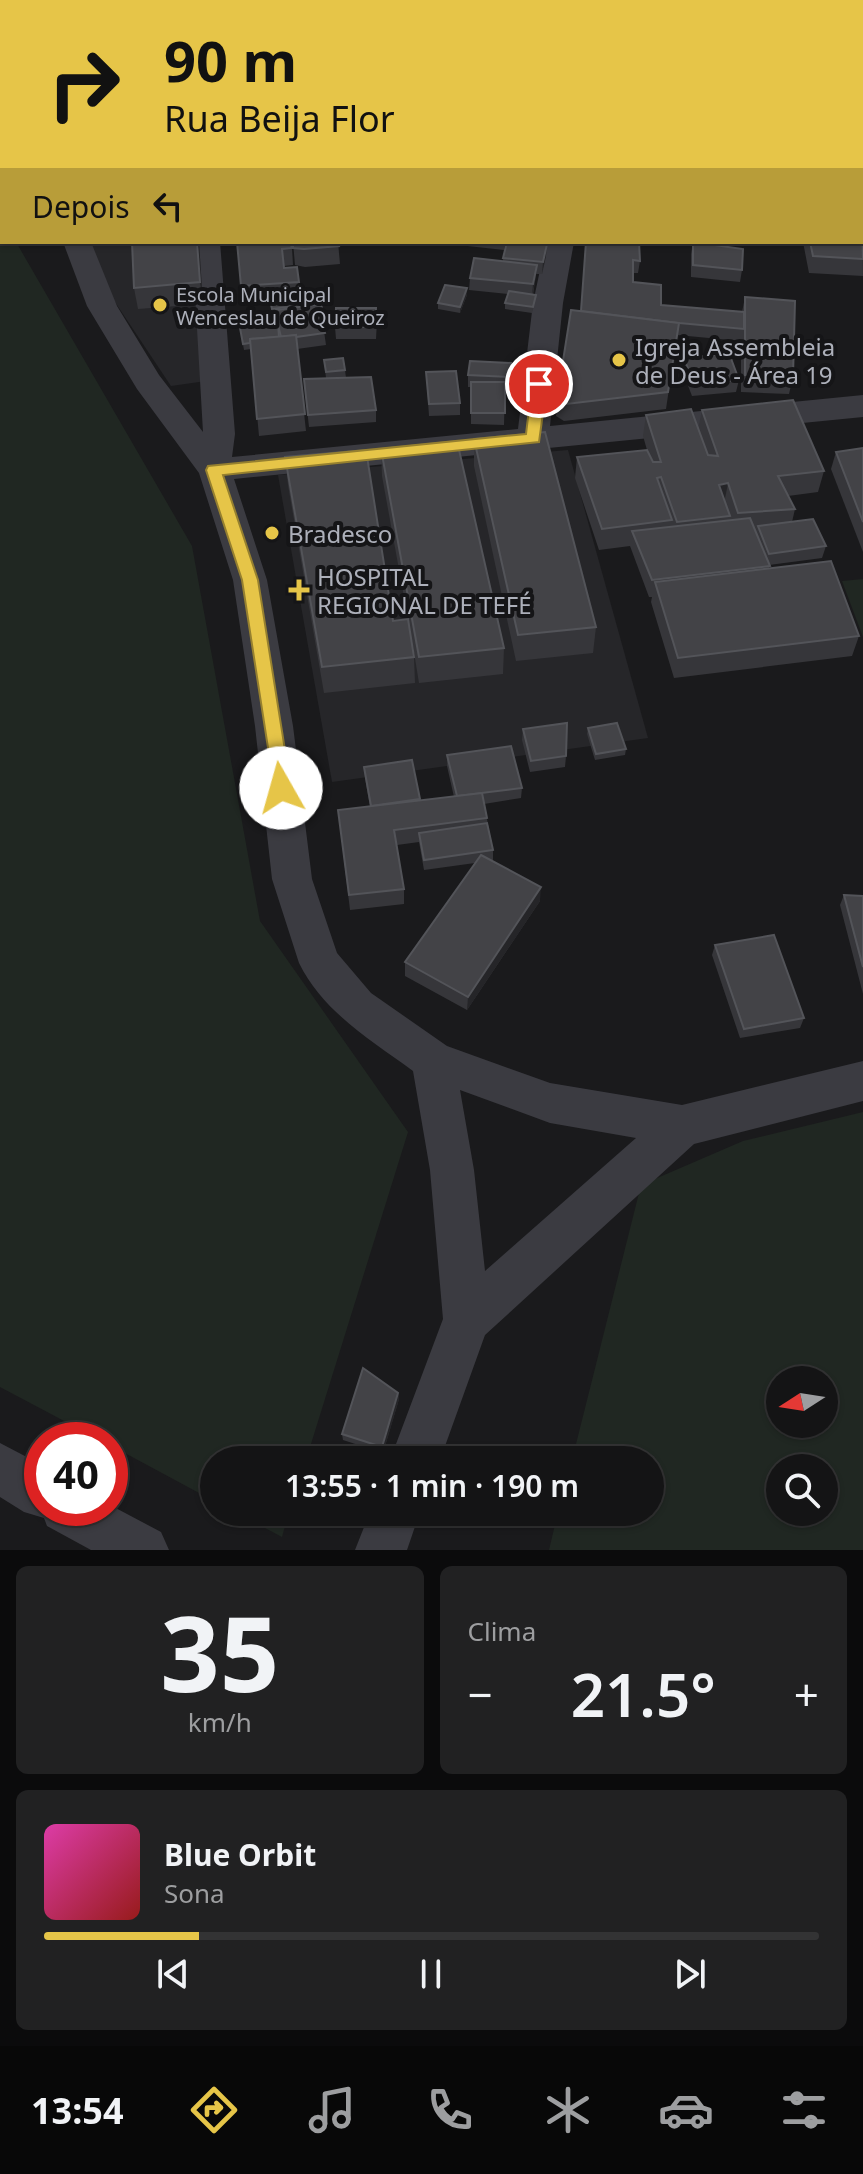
<!DOCTYPE html>
<html lang="pt">
<meta charset="utf-8">
<style>
:root{--surface:#141415;--page:#212122;--text:#f1f3f6;--muted:#9d9ea0;--line:#333334;--accent:#e6c548}
body{margin:0;font-family:"Noto Sans",sans-serif;background:var(--page);color:var(--text);height:100vh;display:flex;flex-direction:column;font-size:30px;white-space:nowrap}
*{box-sizing:border-box;margin:0}
p{font-size:26px;color:var(--muted)}
.icon{flex:none;width:44px;height:44px;fill:none;stroke:currentColor;stroke-width:2;stroke-linecap:round;stroke-linejoin:round}
.map{position:relative;height:1550px;overflow:hidden}
.side{display:flex;flex-direction:column;gap:16px;padding:16px;background:#0b0b0c;flex:1}
.side>*{flex:none}
.top-card{position:absolute;left:0px;top:0px;width:864px;height:244px;box-shadow:0 2px 6px #0004,0 0 0 2px var(--line);background:#e6c548;color:#111;overflow:hidden}
.needle{width:52px;rotate:258deg}
.controls{position:absolute;left:766px;top:1366px;display:grid;gap:16px}
.controls a{display:grid;place-items:center;width:72px;height:72px;border-radius:50%;background:var(--surface);box-shadow:0 2px 6px #0004,0 0 0 2px var(--line);font-size:40px}
.speed{position:absolute;left:24px;top:1422px;display:flex;gap:16px;font-size:40px;font-weight:700;text-align:center}
.speed>*{display:grid;place-content:center;width:104px;height:104px;border-radius:50%;background:var(--surface);box-shadow:0 2px 6px #0004,0 0 0 2px var(--line);line-height:1}
.speed .limit{border:12px solid #d22;background:#fff;color:#111}
.pin{position:absolute;display:grid;place-items:center;width:68px;height:68px;color:#fff;margin:-34px;border:4px solid #fff;border-radius:50%;box-shadow:0 2px 8px #0007}
.me{position:absolute;width:88px;margin:-44px;rotate:353deg;stroke-linejoin:round;filter:drop-shadow(0 0 6px #0008)}
.turn{display:flex;align-items:center;gap:28px;height:168px;padding:0 32px;font-size:36px}
.turn .icon{width:104px;height:104px;stroke-width:2.5}
.turn b{display:block;font-size:56px;line-height:68px}
.then{display:flex;align-items:center;height:76px;padding:0 32px;background:#0003;gap:16px;font-size:30px}
.big{font-size:60px;font-weight:600;line-height:1.1}
.side .tile{flex:1;display:flex;flex-direction:column;justify-content:center;gap:12px;min-width:0;padding:0 28px;border-radius:12px;background:var(--page)}
.side .dial{align-items:center;gap:0}
.dial b{font-size:104px;line-height:1}
.song{display:flex;align-items:center;gap:24px}
.cover{width:96px;height:96px;border-radius:12px;background:linear-gradient(135deg,hsl(320 70% 55%),hsl(0 70% 35%))}
.played{height:8px;border-radius:4px;background:linear-gradient(90deg,var(--accent) 20%,var(--line) 20%)}
.keys{display:flex;justify-content:space-around;direction:ltr}
.heat{display:flex;justify-content:space-between;align-items:center;font-size:44px;direction:ltr}
.side .tiles{flex:1;display:grid;gap:16px;grid-template-columns:1fr 1fr}
.tile:last-child{grid-column:span 2}
.trip{position:absolute;left:200px;top:1446px;width:464px;height:80px;border-radius:40px;background:var(--surface);box-shadow:0 2px 6px #0004,0 0 0 2px var(--line);font-weight:600;line-height:80px;text-align:center}
.tab-bar{display:flex;height:128px;justify-content:space-around;align-items:center;background:#080808;color:var(--muted)}
.tab-bar .icon{width:56px;height:56px}
.tab-bar .current{color:var(--accent)}
.tab-bar b{font-size:36px;color:var(--text)}
.map>svg:first-child{display:block}
.built{fill:#262629}
.green{fill:#202722;fill-rule:evenodd}
.lines{fill:none;stroke-linecap:round;stroke-linejoin:round}
.minor{fill:#3b3b41;fill-rule:evenodd}
.wall{fill:#36363a}
.shaded-wall{fill:#252528}
.building{fill:#434347;stroke:#535459;stroke-width:2}
.route{fill:#e6c548;stroke:#96802f;stroke-width:2}
.poi-dot{fill:#e6c548;stroke:#151517;stroke-width:3}
.labels{text-anchor:middle;dominant-baseline:central;stroke-width:8;stroke-linejoin:round;paint-order:stroke}
.far-poi-label{font-size:20px;fill:#adb0ba;stroke:#151517;text-anchor:start}
.poi-label{font-size:24px;fill:#adb0ba;stroke:#151517;text-anchor:start}
</style>
<div class="map">
<svg width="863" height="1550" viewBox="0 0 863 1550">
<rect width="100%" height="100%" fill="#1a1a1c"/>
<g class="built">
<path d="M90 242H199L206 381 171 386 107 290Z"/>
<path d="M568 450 648 738 332 782 278 475Z"/>
</g>
<g class="green">
<path d="M0 43 2 242H16L192 546 260 921 408 1132 306 1460H214V1501L110 1445V1440H100L0 1387Z"/>
<path d="M863 579V637L842 581Z"/>
<path d="M863 1112V1550H549L558 1512H650V1460H572L641 1185 743 1141ZM780 1380H824V1424H780ZM780 1468H824V1512H780Z"/>
<path d="M235 1512H289L282 1537Z"/>
</g>
<g class="lines">
<g class="minor">
<rect x="61" y="0" width="24" height="2"/>
<path d="M63 242H91L117 306 159 375 203 432 192 242H220L235 434 232 457 518 429 533 303 546 242H574L563 303 550 426 863 395V417L234 479 267 580 293 726 312 879 337 953 371 993 447 1046 550 1083 682 1105 863 1061V1101L694 1144 485 1335 440 1460H390L443 1319 430 1170 413 1071C371 1040 323 1012 299 963L272 879 255 726 233 580 199 473 137 389 87 306ZM460 1090 550 1123 636 1138 485 1271 474 1170Z"/>
<path d="M0 1443 42 1465V1508H110V1505L161 1532 169 1550H91L47 1526 44 1518 24 1512 0 1497Z"/>
<path d="M370 1512H420L407 1550H355Z"/>
</g>
</g>
<g class="wall">
<rect x="542" y="0" width="52" height="2"/>
<rect x="742" y="0" width="62" height="2"/>
<path d="M817 0H840V2Z"/>
<path d="M856 0H863V12L862 2H856Z"/>
<path d="M862 163 863 276 809 273 803 242H862Z"/>
<path d="M199 242 203 304 138 309 134 288Z"/>
<path d="M237 242 292 248 293 265 284 266V268L297 267 300 296 312 306 324 317 325 323 323 324 326 345 297 349 306 431 259 436 251 349 244 350 240 328 278 324V320L277 315H273L270 301 243 304Z"/>
<path d="M293 242H338L340 264 305 267 295 265Z"/>
<path d="M440 242H506L504 250 440 243Z"/>
<path d="M693 242 742 270 740 282 691 277V254Z"/>
<path d="M586 243 640 261 638 273H633V282L661 305 742 312 745 297 793 377 789 394 741 392V341L677 335 666 409 564 421 556 416 557 399 581 311Z"/>
<path d="M546 256 542 274H536L533 295 535 301 532 313 505 309V303L508 294 469 290 470 278 503 261V258Z"/>
<path d="M467 288V295L460 313 438 309V303Z"/>
<path d="M377 320 376 339H336L335 327Z"/>
<path d="M684 358 739 380 736 392 692 396 682 370Z"/>
<path d="M324 360 345 370 346 378 376 410V422L309 427 305 391 326 378Z"/>
<path d="M511 363 509 388H505L504 425 471 424V387H468V375Z"/>
<path d="M426 372 460 403V415L429 416Z"/>
<path d="M702 410 824 471 818 492 788 496 795 509 792 522 826 546 822 558 769 565V568L859 636 852 656 674 678 651 602 652 597H649L630 546 599 550 575 478 577 457 647 450 643 436 646 415 698 430Z"/>
<path d="M474 439 596 627 593 653 516 661 474 466Z"/>
<path d="M863 448V552L831 469 836 452Z"/>
<path d="M381 449 504 648 503 674 419 683 412 640 414 657 415 683 324 693 288 485 285 457 393 621 408 619 382 476Z"/>
<path d="M588 728 626 749 625 755 595 760 587 734Z"/>
<path d="M523 729 566 756 565 767 530 772 522 740Z"/>
<path d="M447 755 522 788 521 798 484 804 493 850V860L491 861 540 901 467 1010 405 976V962L475 863 424 870 419 842 397 845 404 889V904L350 910 338 810 370 807 365 778 364 767 412 760 420 801 454 797 447 766Z"/>
<path d="M844 895 863 896V994L840 905Z"/>
<path d="M715 945 804 1018 800 1028 740 1038 712 955Z"/>
<path d="M398 1393 399 1399 383 1453 343 1440 342 1434Z"/>
</g>
<g class="shaded-wall">
<path d="M476 0H503L502 2H476Z"/>
<path d="M197 242H199L203 304 200 282Z"/>
<path d="M547 244 546 256 542 274 543 262Z"/>
<path d="M537 265 536 277 532 296 533 284Z"/>
<path d="M467 288V295L460 313V307Z"/>
<path d="M312 304 313 310H276L277 315H273L272 309Z"/>
<path d="M728 483 724 504 719 485Z"/>
<path d="M541 887 540 901 467 1010 468 997Z"/>
<path d="M398 1393 399 1399 383 1453 382 1447Z"/>
</g>
<g class="building">
<path d="M125 0H135V2H84Z"/>
<path d="M251 0H254V2H228Z"/>
<path d="M257 0H298V2H258Z"/>
<path d="M335 0H355L356 2H335Z"/>
<path d="M359 0H380L381 2H360Z"/>
<path d="M381 0H402L403 1 382 2Z"/>
<path d="M409 0H431L432 2H410Z"/>
<path d="M444 0H466L468 2H445Z"/>
<path d="M612 0H647V1H629L628 2H612Z"/>
<path d="M663 0H683L684 2H663Z"/>
<path d="M782 0H802L801 2Z"/>
<path d="M629 1 662 2H629Z"/>
<path d="M862 221 863 259 813 256 810 242H862Z"/>
<path d="M132 242H197L200 282 134 288Z"/>
<path d="M237 242H290L292 248 282 249 284 268 297 267 299 282 241 286Z"/>
<path d="M293 242H338L339 246 304 249 293 248Z"/>
<path d="M507 242H533L547 244 543 262 503 258Z"/>
<path d="M586 242H639L640 261 633 260V282L661 285V305L744 312V329L679 323 581 311Z"/>
<path d="M693 242 743 249 742 270 693 265Z"/>
<path d="M474 258 537 265 533 284 470 278Z"/>
<path d="M445 285 467 288 460 307 438 303Z"/>
<path d="M509 291 536 295 533 307 505 303Z"/>
<path d="M310 295 312 304 272 309 270 300Z"/>
<path d="M745 297 795 301 793 377 745 375Z"/>
<path d="M321 304 324 317 321 318 320 315 279 320 276 310Z"/>
<path d="M336 308H376L375 327H335Z"/>
<path d="M571 310 679 323 668 392 566 404 557 399Z"/>
<path d="M320 315 325 333 296 337V335L281 337 277 321Z"/>
<path d="M278 324 279 337 250 339V343L243 344 240 328Z"/>
<path d="M296 335 305 414 257 419 250 339Z"/>
<path d="M729 353 739 380 694 384 684 358Z"/>
<path d="M343 358 345 370 326 372 324 360Z"/>
<path d="M470 361 511 363 510 377 468 375Z"/>
<path d="M456 371 460 403 429 404 426 372Z"/>
<path d="M371 377 376 410 308 415 304 379Z"/>
<rect x="471" y="382" width="34" height="31"/>
<path d="M793 400 824 471 778 476 795 509 738 513 728 483 719 485 730 516 677 522 661 477 657 478 672 520 602 529 577 457 647 450 653 462H661L646 415 691 409 708 455 718 456 702 410Z"/>
<path d="M545 432 596 627 518 635 474 439Z"/>
<path d="M457 441 504 648 419 657 381 449Z"/>
<path d="M863 448V522L836 452Z"/>
<path d="M366 450 393 621 408 619 414 657 322 667 285 457Z"/>
<path d="M750 518 770 566 652 580 632 531Z"/>
<path d="M813 519 826 546 769 554 758 526Z"/>
<path d="M831 561 859 636 678 658 655 582Z"/>
<path d="M567 723 566 756 531 761 523 729Z"/>
<path d="M617 723 626 749 596 754 588 728Z"/>
<path d="M511 746 522 788 457 796 447 755Z"/>
<path d="M412 760 420 799 371 806 364 767Z"/>
<path d="M482 793 487 818 394 830 404 889 349 895 338 810Z"/>
<path d="M487 823 493 850 424 860 419 833Z"/>
<path d="M481 855 541 887 468 997 405 962Z"/>
<path d="M844 895 863 896V967Z"/>
<path d="M774 935 804 1018 744 1029 715 945Z"/>
<path d="M363 1368 398 1393 382 1447 342 1434Z"/>
</g>
<path class="route" d="M539 379 547 384 539 442 223 475 258 580 291 788 281 795 275 793 242 580 206 470 208 466 526 434 532 384Z"/>
<g class="poi-dot">
<circle cx="160" cy="305" r="8"/>
<circle cx="619" cy="360" r="8"/>
<circle cx="272" cy="533" r="8"/>
<path d="M295 578h8v8h8v8h-8v8h-8v-8h-8v-8h8z"/>
</g>
<g class="labels">
<g class="far-poi-label">
<text x="176" y="294">Escola Municipal<tspan x="176" dy="23">Wenceslau de Queiroz</tspan></text>
</g>
<g class="poi-label">
<text x="635" y="346">Igreja Assembleia<tspan x="635" dy="28">de Deus - Área 19</tspan></text>
<text x="288" y="533">Bradesco</text>
<text x="317" y="576">HOSPITAL<tspan x="317" dy="28">REGIONAL DE TEFÉ</tspan></text>
</g>
</g>
</svg>
<div class="controls">
<a><svg class="needle" viewBox="-14 -14 28 28"><path d="M0-13l5 13h-10z" fill="#e53935"/><path d="M0 13l5-13h-10z" fill="#9d9ea0"/></svg></a>
<a><svg class="icon" aria-label="search" viewBox="0 0 24 24"><circle cx="10" cy="10" r="6"/><path d="M15 15l6 6"/></svg></a>
</div>
<div class="speed"><div class="limit">40</div></div>
<div class="pin" style="left:539px;top:384px;background:#d93025"><svg class="icon" aria-label="arrive" viewBox="0 0 24 24"><path d="M6 21V4h12l-3 4 3 4H6"/></svg></div>
<svg class="me" style="left:281px;top:788px" viewBox="-20 -20 40 40"><circle r="19" fill="#fff"/><path d="M0-13L10 11 0 6-10 11z" fill="#e6c548"/></svg>
<div class="trip">13:55 · 1 min · 190 m</div>
<div class="top-card">
<div class="turn"><svg class="icon" aria-label="right" viewBox="0 0 24 24"><path d="M7 20v-9h11M14 6l5 5-5 5"/></svg><div><b>90 m</b>Rua Beija Flor</div></div>
<div class="then">Depois<svg class="icon" aria-label="left" viewBox="0 0 24 24"><path d="M17 20v-9H6M10 6l-5 5 5 5"/></svg></div>
</div>
</div>
<section class="side">
<div class="tiles">
<div class="tile dial"><b>35</b><p>km/h</p></div>
<div class="tile"><p>Clima</p>
<div class="heat"><a>−</a><b class="big">21.5°</b><a>+</a></div>
</div>
<div class="tile">
<div class="song"><i class="cover"></i><div><b>Blue Orbit</b><p>Sona</p></div></div>
<div class="played"></div>
<div class="keys"><svg class="icon" aria-label="previous" viewBox="0 0 24 24"><path d="M18 5L8 12l10 7zM5 5v14"/></svg><svg class="icon" aria-label="pause" viewBox="0 0 24 24"><path d="M8 5v14M16 5v14"/></svg><svg class="icon" aria-label="next" viewBox="0 0 24 24"><path d="M6 5l10 7-10 7zM19 5v14"/></svg></div>
</div>
</div>
</section>
<nav class="tab-bar">
<b>13:54</b>
<svg class="icon current" aria-label="directions" viewBox="0 0 24 24"><path d="M12 3l9 9-9 9-9-9zM9 14v-3h6M13 9l2 2-2 2"/></svg>
<svg class="icon" aria-label="music" viewBox="0 0 24 24"><path d="M9 18V5l10-2v13"/><circle cx="6" cy="18" r="3"/><circle cx="16" cy="16" r="3"/></svg>
<svg class="icon" aria-label="phone" viewBox="0 0 24 24"><path d="M5 4h4l2 5-3 2q2 4 5 5l2-3 5 2v4C11 20 4 13 5 4z"/></svg>
<svg class="icon" aria-label="climate" viewBox="0 0 24 24"><path d="M12 3v18M4 7l16 10M4 17L20 7"/></svg>
<svg class="icon" aria-label="car" viewBox="0 0 24 24"><path d="M5 17H2v-5l4-1 3-4h7l3 4 3 1v5h-3M9 17h6M6 11h13"/><circle cx="7" cy="17" r="2"/><circle cx="17" cy="17" r="2"/></svg>
<svg class="icon" aria-label="filters" viewBox="0 0 24 24"><path d="M4 7h16M4 17h16"/><circle cx="9" cy="7" r="2"/><circle cx="15" cy="17" r="2"/></svg>
</nav>
